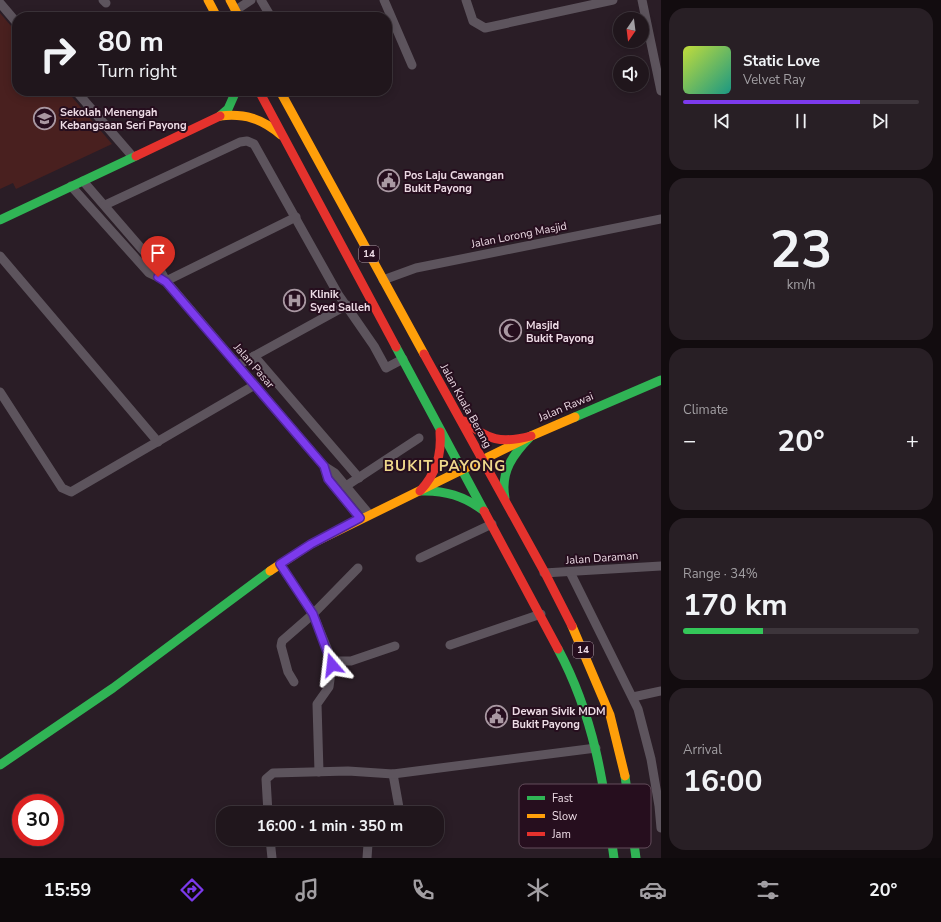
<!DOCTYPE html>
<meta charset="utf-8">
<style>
:root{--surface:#20161c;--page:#281f25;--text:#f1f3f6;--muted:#a29fa3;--line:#3d353b;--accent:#7c3aed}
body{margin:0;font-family:"Nunito Sans",sans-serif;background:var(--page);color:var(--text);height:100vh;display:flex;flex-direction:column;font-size:15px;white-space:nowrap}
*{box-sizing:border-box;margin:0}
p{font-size:13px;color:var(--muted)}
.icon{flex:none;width:22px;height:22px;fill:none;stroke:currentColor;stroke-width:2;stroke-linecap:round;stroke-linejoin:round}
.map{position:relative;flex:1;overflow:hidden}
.drawer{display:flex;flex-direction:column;gap:8px;padding:8px;background:#120c0f;width:280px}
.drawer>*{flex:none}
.top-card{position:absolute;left:12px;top:12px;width:380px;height:84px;border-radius:16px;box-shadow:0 2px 10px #0003,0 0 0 1px var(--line);background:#20161c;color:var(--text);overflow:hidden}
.needle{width:26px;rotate:194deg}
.fabs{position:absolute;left:613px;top:12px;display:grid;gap:8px}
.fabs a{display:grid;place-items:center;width:36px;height:36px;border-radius:50%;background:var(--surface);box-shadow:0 2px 10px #0003,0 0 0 1px var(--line);font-size:20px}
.speed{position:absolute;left:12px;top:794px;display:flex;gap:8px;font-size:20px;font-weight:700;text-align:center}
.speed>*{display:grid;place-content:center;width:52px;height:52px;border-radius:50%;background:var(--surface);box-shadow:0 2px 10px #0003,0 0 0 1px var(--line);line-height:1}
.speed .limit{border:6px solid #d22;background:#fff;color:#111}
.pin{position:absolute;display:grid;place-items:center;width:34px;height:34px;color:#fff;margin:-41px -17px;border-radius:50% 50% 50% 0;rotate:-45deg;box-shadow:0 0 4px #0007}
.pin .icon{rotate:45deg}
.me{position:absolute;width:44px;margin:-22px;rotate:343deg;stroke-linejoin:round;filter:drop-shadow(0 0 3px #0008)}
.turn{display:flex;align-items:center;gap:14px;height:84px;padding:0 20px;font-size:18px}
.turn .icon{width:52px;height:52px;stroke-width:2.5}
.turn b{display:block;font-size:28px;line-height:34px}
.big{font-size:30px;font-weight:700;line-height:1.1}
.drawer .widget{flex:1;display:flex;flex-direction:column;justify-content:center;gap:6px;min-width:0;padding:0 14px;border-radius:16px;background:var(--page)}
.drawer .dial{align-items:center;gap:0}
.dial b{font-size:52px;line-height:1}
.song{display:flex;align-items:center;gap:12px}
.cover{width:48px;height:48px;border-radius:6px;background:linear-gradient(135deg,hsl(70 70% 55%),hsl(170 70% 35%))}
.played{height:4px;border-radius:2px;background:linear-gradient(90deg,var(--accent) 75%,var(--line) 75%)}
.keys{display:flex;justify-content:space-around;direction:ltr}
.heat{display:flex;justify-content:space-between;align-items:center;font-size:22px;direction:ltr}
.charge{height:6px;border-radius:3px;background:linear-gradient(90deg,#34c759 34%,var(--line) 0)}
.trip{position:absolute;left:216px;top:806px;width:228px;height:40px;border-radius:16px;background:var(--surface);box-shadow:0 2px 10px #0003,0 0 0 1px var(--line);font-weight:700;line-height:40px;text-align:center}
.dock{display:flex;height:64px;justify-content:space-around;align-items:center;background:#0d090b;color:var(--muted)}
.dock .icon{width:28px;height:28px}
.dock .current{color:var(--accent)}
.dock b{font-size:18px;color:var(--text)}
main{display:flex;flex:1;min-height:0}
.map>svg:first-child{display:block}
.green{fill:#49201f}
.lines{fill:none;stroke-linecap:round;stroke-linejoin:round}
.street{stroke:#5d545d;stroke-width:9}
.fast{stroke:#30b455;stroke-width:9}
.slow{stroke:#ff9f0a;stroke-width:9}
.jam{stroke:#e5322d;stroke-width:9}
.route-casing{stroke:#51269a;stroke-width:10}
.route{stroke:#7c3aed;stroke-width:7}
.labels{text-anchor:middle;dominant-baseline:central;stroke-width:4;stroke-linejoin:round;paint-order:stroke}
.shield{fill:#260e1e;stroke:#b19ea9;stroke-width:1}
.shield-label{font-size:10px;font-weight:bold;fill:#eddbe5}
.poi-label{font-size:11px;font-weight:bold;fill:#eddbe5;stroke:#260e1e;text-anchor:start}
.street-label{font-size:11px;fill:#eddbe5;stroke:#260e1e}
.district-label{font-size:15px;font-weight:bold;letter-spacing:1px;fill:#efd88b;stroke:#260e1e}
.key{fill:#260e1e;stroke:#624c5a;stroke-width:1}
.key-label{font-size:11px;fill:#eddbe5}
</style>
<main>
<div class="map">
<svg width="661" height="858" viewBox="0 0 661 858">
<rect width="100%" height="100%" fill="#2a1d26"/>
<path class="green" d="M0 13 17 33V91H67L112 144 16 189 13 183 0 189Z"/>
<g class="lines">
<g class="street">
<path d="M103 0 106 3"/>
<path d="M261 0 271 17"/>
<path d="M384 0 412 65"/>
<path d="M466 0 473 21 485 28 613 0"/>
<path d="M642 0 661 91"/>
<path d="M0 3 17 23"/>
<path d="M236 10 251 0"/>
<path d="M76 91 133 157"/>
<path d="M83 181 160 270 166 281 324 466 335 473 369 514"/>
<path d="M71 186 149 273 166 281"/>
<path d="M105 205 240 142 247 141 254 144 338 294 374 346 386 368 403 359"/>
<path d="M0 256 158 442"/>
<path d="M383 280 416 268 661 219"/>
<path d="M166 281 296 217"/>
<path d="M254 356 359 478"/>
<path d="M238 365 347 305"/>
<path d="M0 392 62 488 71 492 255 385"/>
<path d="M324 466 328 479 360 518"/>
<path d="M346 486 419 438"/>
<path d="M420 558 492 524"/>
<path d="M280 564 313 614 331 658 332 665 329 687 317 704 319 772"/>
<path d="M570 572 638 709 651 759 659 806 661 828"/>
<path d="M544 573 661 566"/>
<path d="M450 645 541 614"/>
<path d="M331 661H351L395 646"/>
<path d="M294 682 288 672 281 646 282 641 313 614 358 568"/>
<path d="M633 697 661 691"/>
<path d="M393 774 400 813"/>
<path d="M268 813 266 779 273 773 348 771 393 774 596 748"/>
<path d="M270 839 272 858"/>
<path d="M367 858 368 844 371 839"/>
</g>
<g class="fast">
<path d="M220 116 228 109 236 91"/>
<path d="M0 220 136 156"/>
<path d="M396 347 484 511"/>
<path d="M575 417 661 380"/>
<path d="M420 491C445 490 464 496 484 511"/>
<path d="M505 498C500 472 513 454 531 436"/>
<path d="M558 649C594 716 604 784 614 858"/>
<path d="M0 765 113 688 270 571"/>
<path d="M625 776 636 858"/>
</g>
<g class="slow">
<path d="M208 0 217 17"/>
<path d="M230 0 239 17"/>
<path d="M280 91 424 354"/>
<path d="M220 116C245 113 262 119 281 135"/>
<path d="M270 571 311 544 531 436 575 417"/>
<path d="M572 626 610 715 625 776"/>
</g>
<g class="jam">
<path d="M259 91 396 347"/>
<path d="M136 156 220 116"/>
<path d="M424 354 545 573 572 626"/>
<path d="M464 421C489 440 500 444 531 436"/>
<path d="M420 491C436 474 442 455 440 432"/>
<path d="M484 511 558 649"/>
</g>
</g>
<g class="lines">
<defs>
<path id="route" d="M158 277 166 282 324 466 328 479 360 518 311 544 280 564 313 614 332 665"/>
</defs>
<use href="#route" class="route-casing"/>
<use href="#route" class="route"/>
</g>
<defs>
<symbol id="school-ring" viewBox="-11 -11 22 22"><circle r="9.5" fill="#260e1e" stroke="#a998a2" stroke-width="1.5"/><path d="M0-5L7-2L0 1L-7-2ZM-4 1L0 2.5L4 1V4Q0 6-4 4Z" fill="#a998a2"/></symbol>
<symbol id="civic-ring" viewBox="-11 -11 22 22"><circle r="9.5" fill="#260e1e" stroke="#a998a2" stroke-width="1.5"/><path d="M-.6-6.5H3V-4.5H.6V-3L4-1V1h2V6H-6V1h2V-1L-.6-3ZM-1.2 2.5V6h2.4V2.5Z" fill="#a998a2"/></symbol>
<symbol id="hospital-ring" viewBox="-11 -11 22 22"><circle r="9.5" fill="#260e1e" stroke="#a998a2" stroke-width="1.5"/><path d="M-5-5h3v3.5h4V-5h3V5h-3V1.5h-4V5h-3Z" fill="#a998a2"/></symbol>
<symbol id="mosque-ring" viewBox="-11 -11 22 22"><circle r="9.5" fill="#260e1e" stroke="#a998a2" stroke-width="1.5"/><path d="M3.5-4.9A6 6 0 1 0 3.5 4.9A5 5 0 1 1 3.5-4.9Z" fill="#a998a2"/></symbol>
</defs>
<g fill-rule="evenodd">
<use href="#school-ring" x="32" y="106" width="25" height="25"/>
<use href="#civic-ring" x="376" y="168" width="25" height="25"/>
<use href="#hospital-ring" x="282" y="288" width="25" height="25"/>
<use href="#mosque-ring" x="498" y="318" width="25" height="25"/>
<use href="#civic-ring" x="484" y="704" width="25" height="25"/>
</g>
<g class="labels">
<g class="shield">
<rect x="359" y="246" width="20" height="16" rx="3"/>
<rect x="573" y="642" width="20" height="16" rx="3"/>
</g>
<g class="shield-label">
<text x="369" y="254">14</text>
<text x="583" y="650">14</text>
</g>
<g class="poi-label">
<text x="60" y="112">Sekolah Menengah<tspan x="60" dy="13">Kebangsaan Seri Payong</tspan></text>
<text x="404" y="175">Pos Laju Cawangan<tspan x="404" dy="13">Bukit Payong</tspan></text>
<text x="310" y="294">Klinik<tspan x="310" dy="13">Syed Salleh</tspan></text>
<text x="526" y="325">Masjid<tspan x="526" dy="13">Bukit Payong</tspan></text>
<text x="512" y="711">Dewan Sivik MDM<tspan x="512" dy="13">Bukit Payong</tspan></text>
</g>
<g class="street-label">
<text transform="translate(519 235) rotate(-11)">Jalan Lorong Masjid</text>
<text transform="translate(254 366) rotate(49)">Jalan Pasar</text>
<text transform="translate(466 406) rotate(61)">Jalan Kuala Berang</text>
<text transform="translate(566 407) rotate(-23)">Jalan Rawai</text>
<text transform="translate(602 558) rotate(-4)">Jalan Daraman</text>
</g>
<g class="district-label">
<text x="445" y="466">BUKIT PAYONG</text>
</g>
</g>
<rect x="519" y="784" width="132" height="64" rx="6" class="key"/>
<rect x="527" y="796" width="18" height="4" fill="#30b455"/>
<rect x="527" y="814" width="18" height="4" fill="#ff9f0a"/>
<rect x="527" y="832" width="18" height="4" fill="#e5322d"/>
<g class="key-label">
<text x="552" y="802">Fast</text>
<text x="552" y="820">Slow</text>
<text x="552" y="838">Jam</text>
</g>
</svg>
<div class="fabs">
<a><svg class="needle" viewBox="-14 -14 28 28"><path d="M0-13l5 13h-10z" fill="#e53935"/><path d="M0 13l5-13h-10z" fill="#a29fa3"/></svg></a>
<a><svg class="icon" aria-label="sound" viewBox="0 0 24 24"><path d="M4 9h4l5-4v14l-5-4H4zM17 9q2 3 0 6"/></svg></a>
</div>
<div class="speed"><div class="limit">30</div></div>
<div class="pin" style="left:158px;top:277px;background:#d93025"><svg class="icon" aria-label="arrive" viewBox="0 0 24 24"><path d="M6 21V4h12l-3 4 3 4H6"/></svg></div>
<svg class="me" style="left:332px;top:665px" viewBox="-20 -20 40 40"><path d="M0-17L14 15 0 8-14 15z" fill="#7c3aed" stroke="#fff" stroke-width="4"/></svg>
<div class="trip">16:00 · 1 min · 350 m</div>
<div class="top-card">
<div class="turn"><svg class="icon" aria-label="right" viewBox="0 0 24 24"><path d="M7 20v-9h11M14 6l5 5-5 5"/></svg><div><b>80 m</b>Turn right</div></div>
</div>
</div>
<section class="drawer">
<div class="widget">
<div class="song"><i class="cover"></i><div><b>Static Love</b><p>Velvet Ray</p></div></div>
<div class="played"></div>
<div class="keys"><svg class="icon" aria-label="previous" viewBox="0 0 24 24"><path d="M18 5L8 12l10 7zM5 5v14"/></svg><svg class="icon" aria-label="pause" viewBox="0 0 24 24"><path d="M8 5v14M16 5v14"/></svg><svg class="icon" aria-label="next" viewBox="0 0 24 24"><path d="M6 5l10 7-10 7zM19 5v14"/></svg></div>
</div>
<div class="widget dial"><b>23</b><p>km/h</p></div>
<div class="widget"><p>Climate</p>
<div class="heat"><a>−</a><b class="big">20°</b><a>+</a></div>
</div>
<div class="widget"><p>Range · 34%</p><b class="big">170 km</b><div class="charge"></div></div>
<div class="widget"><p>Arrival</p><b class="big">16:00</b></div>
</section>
</main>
<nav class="dock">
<b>15:59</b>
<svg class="icon current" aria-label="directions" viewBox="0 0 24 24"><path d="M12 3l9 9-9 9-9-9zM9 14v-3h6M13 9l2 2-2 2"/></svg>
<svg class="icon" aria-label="music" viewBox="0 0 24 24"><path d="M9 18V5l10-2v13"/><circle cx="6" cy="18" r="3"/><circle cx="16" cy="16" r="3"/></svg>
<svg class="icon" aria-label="phone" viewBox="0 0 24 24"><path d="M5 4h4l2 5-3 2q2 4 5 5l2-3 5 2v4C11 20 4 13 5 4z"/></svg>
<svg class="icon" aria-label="climate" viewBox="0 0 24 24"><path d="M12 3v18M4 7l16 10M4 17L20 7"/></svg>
<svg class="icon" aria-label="car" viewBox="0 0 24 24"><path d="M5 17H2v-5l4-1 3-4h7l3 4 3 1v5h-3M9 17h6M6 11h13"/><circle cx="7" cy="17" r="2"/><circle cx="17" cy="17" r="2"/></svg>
<svg class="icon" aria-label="filters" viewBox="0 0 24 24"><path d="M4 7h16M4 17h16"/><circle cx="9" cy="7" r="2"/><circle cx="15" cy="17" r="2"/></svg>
<b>20°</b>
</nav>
